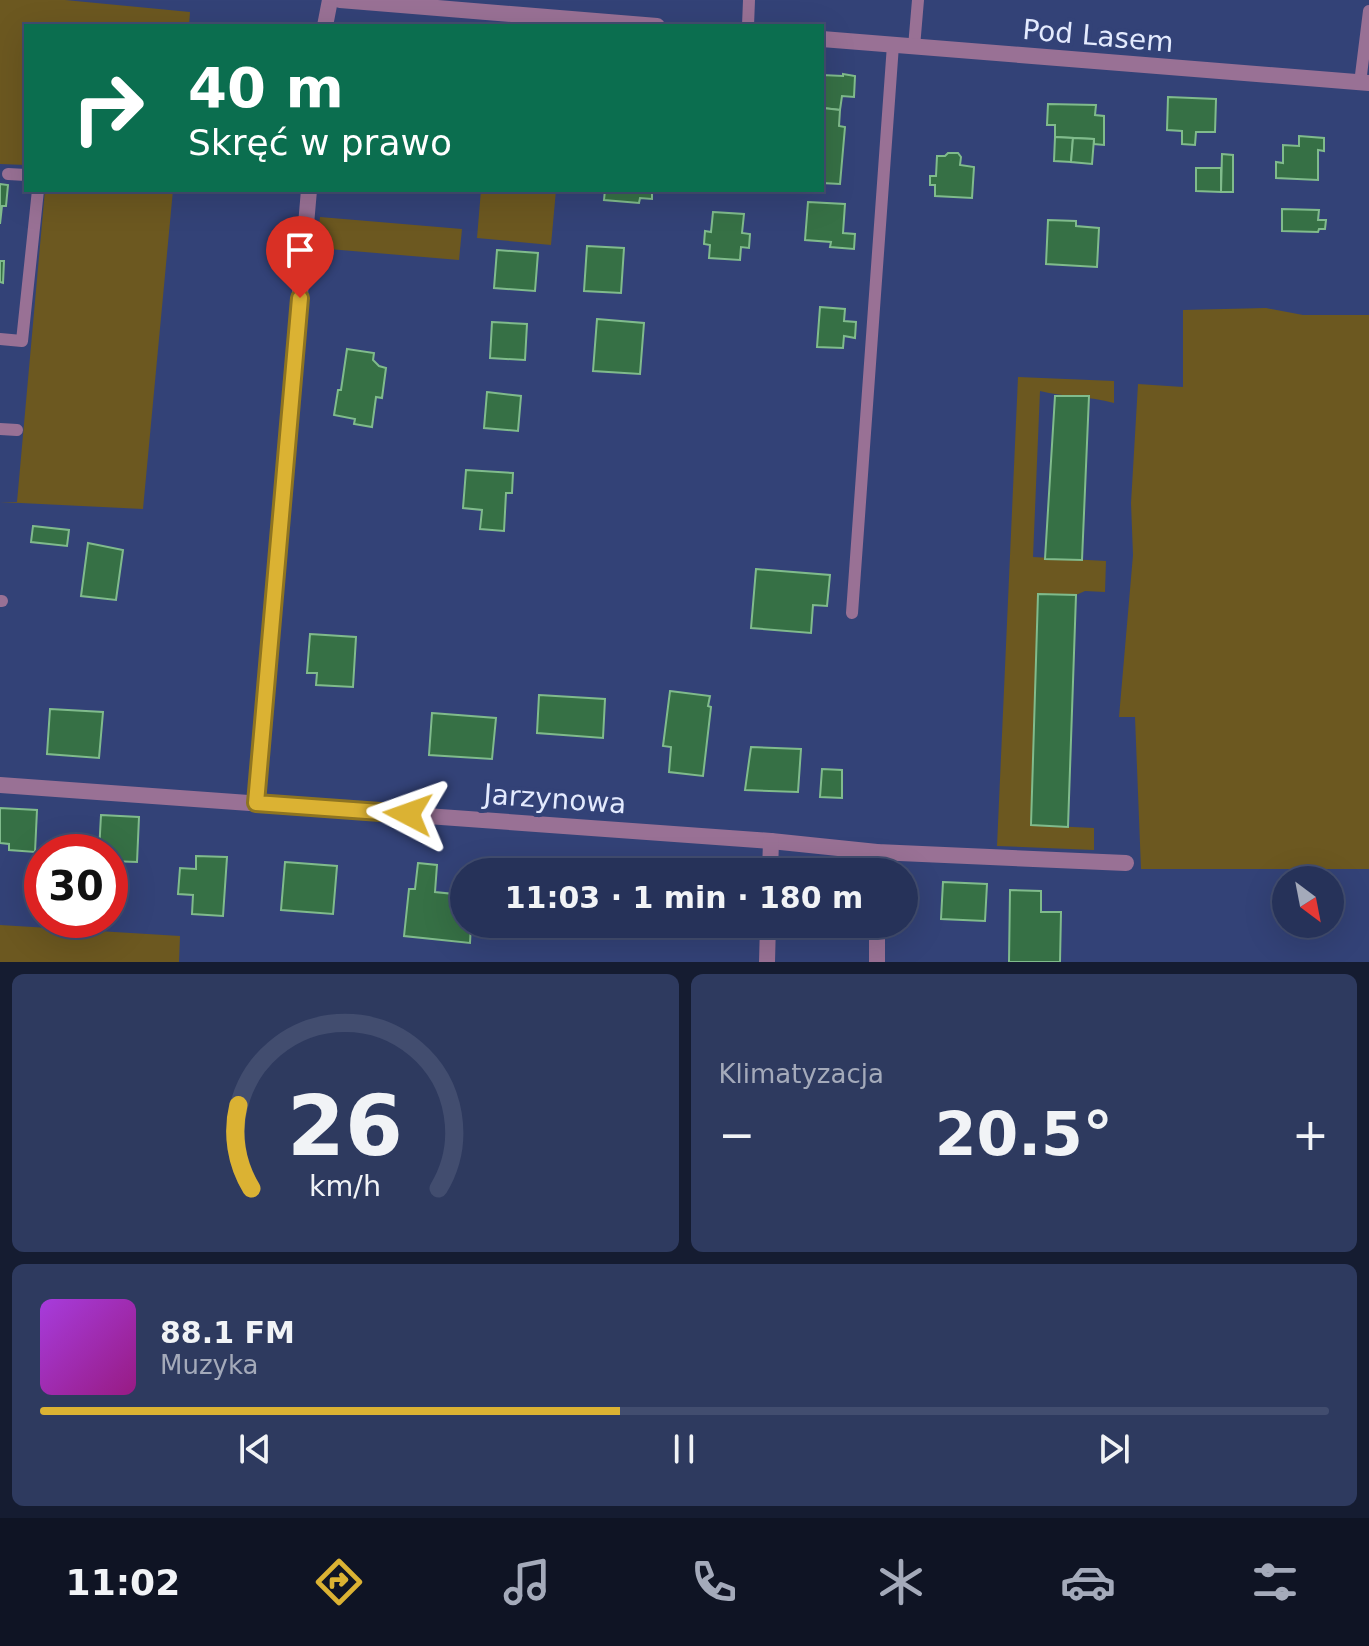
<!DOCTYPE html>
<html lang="pl">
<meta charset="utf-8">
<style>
:root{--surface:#263259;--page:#2e3a5f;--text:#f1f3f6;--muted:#a4aaba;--line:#424d6f;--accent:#dbb233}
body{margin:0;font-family:"DejaVu Sans",sans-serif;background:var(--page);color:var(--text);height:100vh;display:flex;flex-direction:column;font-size:30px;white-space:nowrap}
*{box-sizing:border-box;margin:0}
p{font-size:26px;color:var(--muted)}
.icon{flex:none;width:44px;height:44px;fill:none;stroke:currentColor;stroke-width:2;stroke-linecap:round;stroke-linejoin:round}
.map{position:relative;height:962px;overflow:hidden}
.drawer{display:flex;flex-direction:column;gap:12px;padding:12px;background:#151c31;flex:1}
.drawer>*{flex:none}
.guide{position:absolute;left:24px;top:24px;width:800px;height:168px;border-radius:0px;box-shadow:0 8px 32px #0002,0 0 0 2px var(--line);background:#0b6e4f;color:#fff;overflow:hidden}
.needle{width:52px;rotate:148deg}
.fabs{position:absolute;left:1272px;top:866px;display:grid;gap:16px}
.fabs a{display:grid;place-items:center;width:72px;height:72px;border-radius:50%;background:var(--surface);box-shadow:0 8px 32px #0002,0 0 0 2px var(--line);font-size:40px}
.speed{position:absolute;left:24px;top:834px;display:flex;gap:16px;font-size:40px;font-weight:700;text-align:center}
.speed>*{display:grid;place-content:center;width:104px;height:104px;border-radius:50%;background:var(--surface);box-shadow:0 8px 32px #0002,0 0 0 2px var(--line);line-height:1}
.speed .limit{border:12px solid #d22;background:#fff;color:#111}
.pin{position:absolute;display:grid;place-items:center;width:68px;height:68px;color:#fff;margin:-82px -34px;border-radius:50% 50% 50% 0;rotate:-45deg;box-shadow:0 0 8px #0007}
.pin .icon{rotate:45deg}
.me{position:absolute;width:88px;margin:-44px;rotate:274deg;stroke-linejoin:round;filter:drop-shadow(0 0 6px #0008)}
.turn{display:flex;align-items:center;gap:28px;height:168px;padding:0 32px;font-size:36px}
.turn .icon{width:104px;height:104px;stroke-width:2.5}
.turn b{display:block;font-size:56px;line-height:68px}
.big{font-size:60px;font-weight:800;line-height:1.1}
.drawer .tile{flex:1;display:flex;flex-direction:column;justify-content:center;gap:12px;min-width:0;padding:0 28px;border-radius:12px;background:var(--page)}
.drawer .dial{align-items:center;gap:0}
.dial svg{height:208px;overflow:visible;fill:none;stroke:var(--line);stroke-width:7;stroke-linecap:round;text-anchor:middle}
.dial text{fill:var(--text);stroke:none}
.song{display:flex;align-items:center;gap:24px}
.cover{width:96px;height:96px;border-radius:12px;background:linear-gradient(135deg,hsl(280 70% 55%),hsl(310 70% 35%))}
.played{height:8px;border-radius:4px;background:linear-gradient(90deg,var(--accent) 45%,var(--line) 45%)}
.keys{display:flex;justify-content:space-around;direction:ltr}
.heat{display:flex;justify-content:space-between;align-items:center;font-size:44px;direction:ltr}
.drawer .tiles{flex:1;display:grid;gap:12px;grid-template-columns:1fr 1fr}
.tile:last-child{grid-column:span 2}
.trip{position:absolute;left:450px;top:858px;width:468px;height:80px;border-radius:40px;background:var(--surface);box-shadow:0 8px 32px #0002,0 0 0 2px var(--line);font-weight:800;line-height:80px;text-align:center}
.tabs{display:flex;height:128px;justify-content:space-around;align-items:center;background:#0f1424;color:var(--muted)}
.tabs .icon{width:56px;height:56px}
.tabs .selected{color:var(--accent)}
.tabs b{font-size:36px;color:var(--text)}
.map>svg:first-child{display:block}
.green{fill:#6c5820}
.building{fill:#367045;stroke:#80bb8c;stroke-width:2}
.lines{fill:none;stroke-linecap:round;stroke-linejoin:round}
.lane{stroke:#997195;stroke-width:12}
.street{stroke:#997195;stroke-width:16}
.route-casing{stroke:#8e7421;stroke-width:20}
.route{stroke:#dbb233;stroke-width:14}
.labels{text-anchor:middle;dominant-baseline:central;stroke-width:8;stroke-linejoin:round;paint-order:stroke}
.street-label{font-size:28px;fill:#e3eafe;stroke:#334277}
</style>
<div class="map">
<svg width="1369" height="962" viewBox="0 0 1369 962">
<rect width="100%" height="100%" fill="#334277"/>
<g class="green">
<path d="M0 0H65L190 12 189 26H26V165L0 164Z"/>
<path d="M45 190H173L143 509 0 502H17Z"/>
<path d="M481 190H556L551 245 477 238Z"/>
<path d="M320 217 462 229 459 260 317 248Z"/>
<path d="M1266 308 1303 315H1369V869H1141L1135 717H1119L1133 555 1131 503 1138 384 1183 387V310Z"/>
<path d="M1018 377 1114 381V403C1089 396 1064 397 1040 391L1033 557 1106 561 1105 592 1085 591 1076 595 1038 594 1032 825 1094 828V850L997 846Z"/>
<path d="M0 925 180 936 179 962H0Z"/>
</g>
<g class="building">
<path d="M843 74 855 76 854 97 842 96 840 110 823 108 822 118V75L843 76Z"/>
<path d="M1168 97 1216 99 1215 132H1196L1195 145 1182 144V131L1167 130Z"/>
<path d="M1048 104 1096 105 1095 115 1104 116V145L1094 144V139L1055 137V125H1047Z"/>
<path d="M823 108 840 110 839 126 845 127 840 184 822 183Z"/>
<path d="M1299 136 1324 138V151L1318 150V180L1276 178V162L1283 163V145L1299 146Z"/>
<path d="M1055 137 1073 138 1071 162 1054 161Z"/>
<path d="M1073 138 1094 139 1092 164 1071 162Z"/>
<path d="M948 153H958L961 157 960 165 974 167 972 198 935 196V185H930V176H936L937 156H945Z"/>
<path d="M1222 154 1233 155V192H1221Z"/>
<path d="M1196 168H1221V192L1196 191Z"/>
<path d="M0 184 8 185 6 206H2L0 224Z"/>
<path d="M605 190H652V199L640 198 639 203 604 200Z"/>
<path d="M808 202 845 204 843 233 855 234 854 249 830 247 831 242 805 240Z"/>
<path d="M1282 209 1319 210 1318 220H1326L1325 229H1319L1318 232 1282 231Z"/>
<path d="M713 212 744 214 742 233 750 234 749 248 741 247 740 260 709 258 710 245 704 244 705 231 711 232Z"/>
<path d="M1048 220 1076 221V226L1099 228 1097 267 1046 264Z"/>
<path d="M587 246 624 248 621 293 584 291Z"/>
<path d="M497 250 538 253 535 291 494 288Z"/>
<path d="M0 261H4L3 283 0 282Z"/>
<path d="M820 307 845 309 844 321 856 322 855 338 844 336 843 348 817 347Z"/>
<path d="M597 319 644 323 640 374 593 371Z"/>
<path d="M492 322 527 324 525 360 490 358Z"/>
<path d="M347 349 374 353 373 360 379 366 386 368 382 398 376 397 372 427 354 424 355 419 334 415 338 390H341Z"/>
<path d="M487 392 521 396 518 431 484 428Z"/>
<path d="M1055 396H1089L1082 560 1045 559Z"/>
<path d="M466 470 513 473 512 493H506L504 531 480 529 482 510 463 508Z"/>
<path d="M33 526 69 530 67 546 31 542Z"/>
<path d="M88 543 123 550 116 600 81 596Z"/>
<path d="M756 569 830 575 827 606 813 605 811 633 751 628Z"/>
<path d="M1038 594 1076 595 1068 827 1031 825Z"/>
<path d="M310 634 356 637 353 687 316 685 317 673H307Z"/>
<path d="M670 691 710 696 708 706 711 707 703 776 669 772 671 747 663 746Z"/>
<path d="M539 695 605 699 603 738 537 733Z"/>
<path d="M50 709 103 712 99 758 47 754Z"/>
<path d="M432 713 496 718 492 759 429 755Z"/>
<path d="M751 747 801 749 798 792 745 790Z"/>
<path d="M822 769 842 770V798L820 797Z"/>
<path d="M0 808 37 810 35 852 9 850V844L0 843Z"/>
<path d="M101 815 139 817 137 862 110 861V852H99Z"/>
<path d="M196 856 227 857 223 916 192 914 193 895 178 894 180 868 196 869Z"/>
<path d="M285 862 337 866 333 914 281 910Z"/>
<path d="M418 863 437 865 435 892 464 895V924H471L470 943 404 936 409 889H415Z"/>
<path d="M35 866H42V901H33Z"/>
<path d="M943 882 987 884 985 921 941 919Z"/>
<path d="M110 887 120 888 119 916H110Z"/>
<path d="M1010 890 1041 891V912H1061L1060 962H1009Z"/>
<path d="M778 924H840V927Z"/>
</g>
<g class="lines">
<g class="lane">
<path d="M748 26 749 0"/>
<path d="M914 47 918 0"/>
<path d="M1360 83 1369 11"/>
<path d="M8 174 26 175"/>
<path d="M0 339 22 341 38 190"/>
<path d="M0 429 17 430"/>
<path d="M0 601H2"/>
<path d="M852 613 893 45"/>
</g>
<g class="street">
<path d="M340 0 657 26"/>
<path d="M325 26 330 0"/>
<path d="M822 39 1369 83"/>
<path d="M0 785 771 841 877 852 1126 863"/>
<path d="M256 803 309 190"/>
<path d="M877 852V872"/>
<path d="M770 872 771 841"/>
<path d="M877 924V962"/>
<path d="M767 962 768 924"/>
</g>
</g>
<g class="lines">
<defs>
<path id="route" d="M300 298 256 803 408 814"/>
</defs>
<use href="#route" class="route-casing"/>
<use href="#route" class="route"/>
</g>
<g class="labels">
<g class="street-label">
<text transform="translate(1098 36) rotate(5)">Pod Lasem</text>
<text transform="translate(555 799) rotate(4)">Jarzynowa</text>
</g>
</g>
</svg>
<div class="fabs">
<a><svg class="needle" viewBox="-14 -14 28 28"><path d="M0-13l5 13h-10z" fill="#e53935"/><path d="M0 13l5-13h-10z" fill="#a4aaba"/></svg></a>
</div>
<div class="speed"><div class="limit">30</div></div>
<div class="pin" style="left:300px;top:298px;background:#d93025"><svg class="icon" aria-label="arrive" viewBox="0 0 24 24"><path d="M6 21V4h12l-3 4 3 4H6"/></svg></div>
<svg class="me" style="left:408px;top:814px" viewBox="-20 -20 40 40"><path d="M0-17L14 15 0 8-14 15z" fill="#dbb233" stroke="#fff" stroke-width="4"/></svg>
<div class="trip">11:03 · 1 min · 180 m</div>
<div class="guide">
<div class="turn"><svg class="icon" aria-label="right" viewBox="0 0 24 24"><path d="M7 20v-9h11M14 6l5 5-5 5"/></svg><div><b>40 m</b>Skręć w prawo</div></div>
</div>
</div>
<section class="drawer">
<div class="tiles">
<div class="tile dial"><svg viewBox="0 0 100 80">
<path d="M14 69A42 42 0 1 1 86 69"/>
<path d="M14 69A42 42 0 0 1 9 37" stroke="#dbb233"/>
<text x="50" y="56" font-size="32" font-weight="700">26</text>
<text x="50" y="72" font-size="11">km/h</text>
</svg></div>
<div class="tile"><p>Klimatyzacja</p>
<div class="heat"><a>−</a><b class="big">20.5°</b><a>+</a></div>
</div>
<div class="tile">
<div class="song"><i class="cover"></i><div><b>88.1 FM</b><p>Muzyka</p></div></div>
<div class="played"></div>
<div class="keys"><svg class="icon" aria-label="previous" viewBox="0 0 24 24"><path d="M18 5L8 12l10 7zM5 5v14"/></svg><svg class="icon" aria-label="pause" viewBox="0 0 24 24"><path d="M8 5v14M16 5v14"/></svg><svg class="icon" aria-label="next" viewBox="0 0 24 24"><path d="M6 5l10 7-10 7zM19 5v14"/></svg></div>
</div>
</div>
</section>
<nav class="tabs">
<b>11:02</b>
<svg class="icon selected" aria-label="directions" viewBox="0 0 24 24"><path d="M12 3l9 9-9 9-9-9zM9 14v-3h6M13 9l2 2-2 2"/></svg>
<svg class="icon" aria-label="music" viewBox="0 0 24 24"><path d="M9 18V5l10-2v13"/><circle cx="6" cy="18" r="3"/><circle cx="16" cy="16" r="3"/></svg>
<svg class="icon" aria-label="phone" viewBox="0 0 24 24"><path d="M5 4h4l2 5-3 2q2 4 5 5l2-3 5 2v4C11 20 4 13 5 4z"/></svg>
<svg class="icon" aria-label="climate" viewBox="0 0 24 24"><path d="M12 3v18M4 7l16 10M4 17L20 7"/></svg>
<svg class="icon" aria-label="car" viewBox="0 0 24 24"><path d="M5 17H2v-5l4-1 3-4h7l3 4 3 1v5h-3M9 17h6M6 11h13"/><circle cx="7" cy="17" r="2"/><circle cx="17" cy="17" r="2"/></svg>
<svg class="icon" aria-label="filters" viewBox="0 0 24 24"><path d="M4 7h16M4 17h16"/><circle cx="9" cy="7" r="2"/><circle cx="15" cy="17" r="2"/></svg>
</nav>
